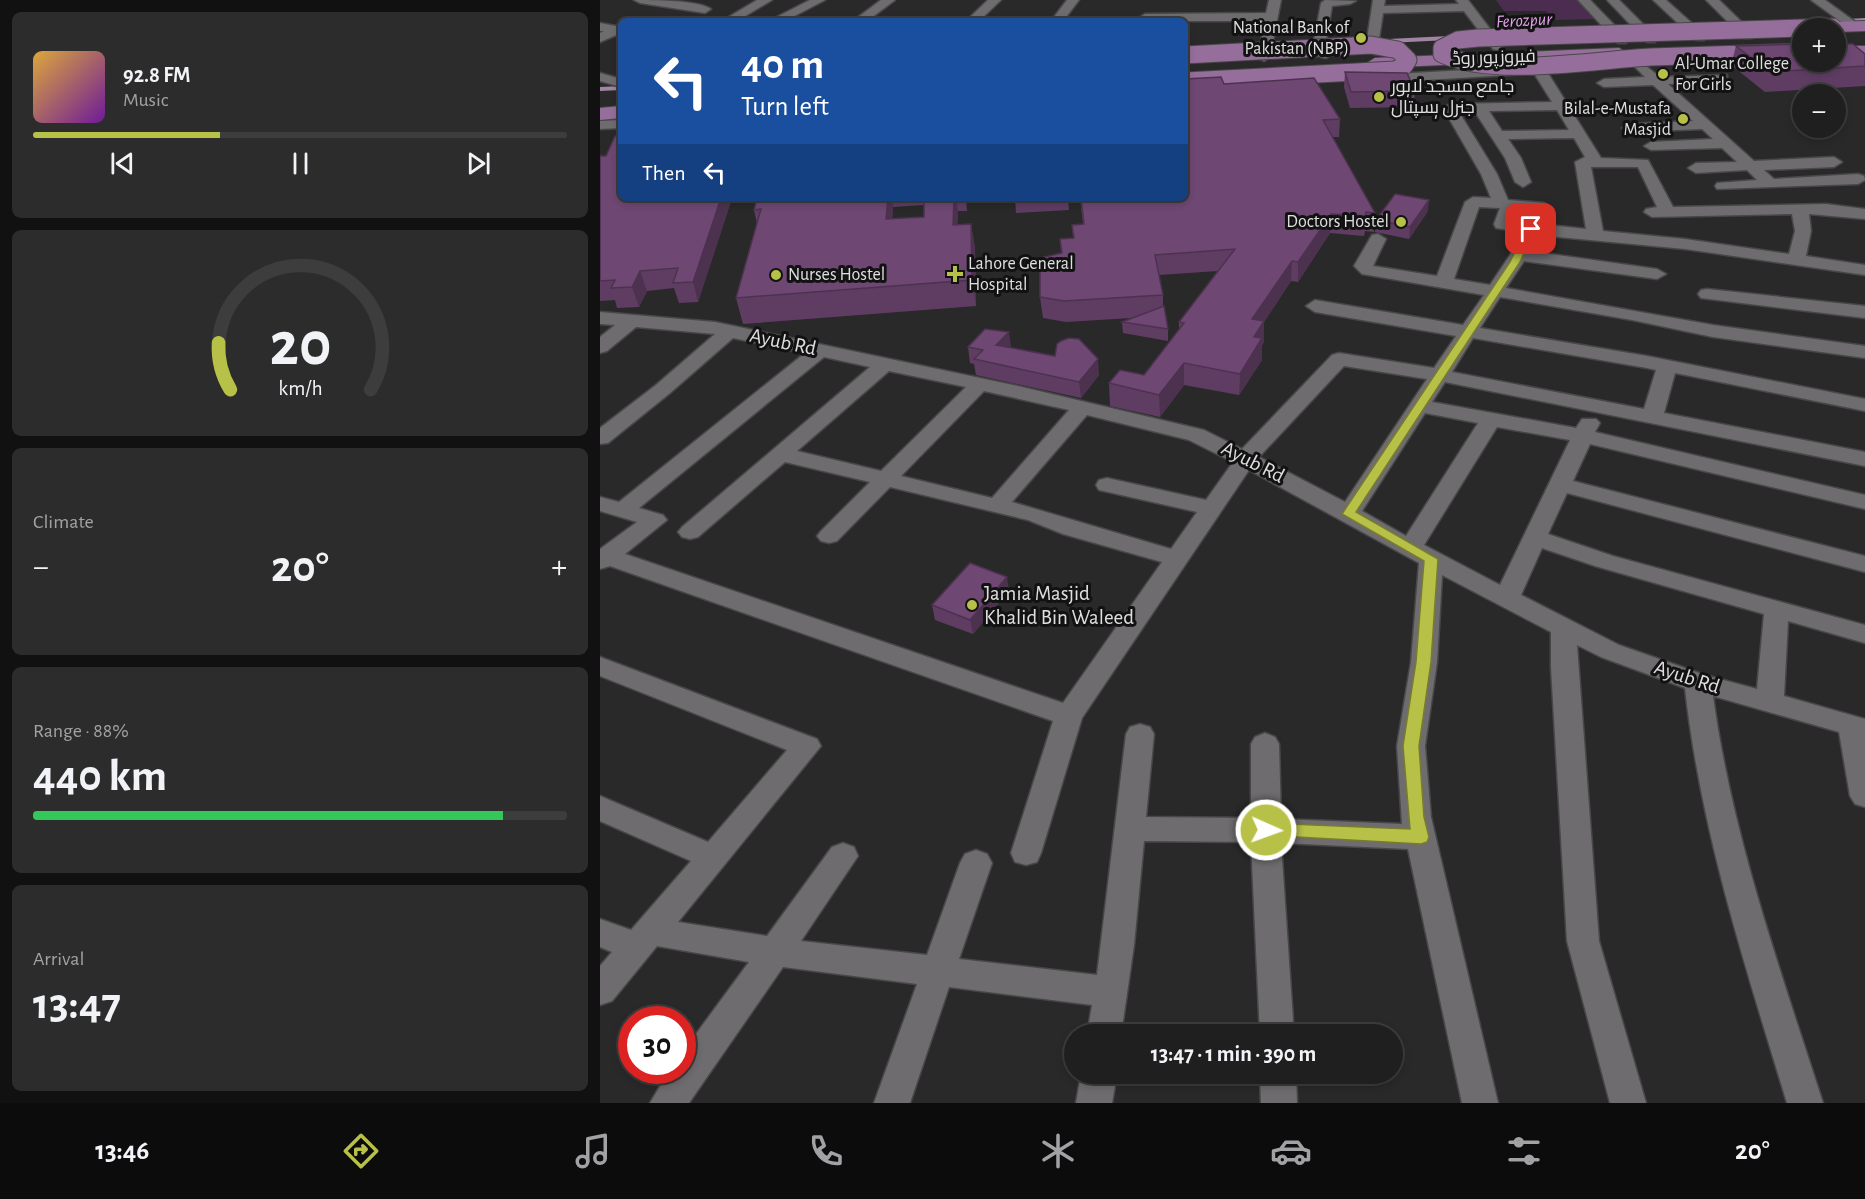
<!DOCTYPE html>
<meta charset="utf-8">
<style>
:root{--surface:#201f20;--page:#2d2c2d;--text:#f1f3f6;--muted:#a2a2a5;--line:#3d3d3e;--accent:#b8c147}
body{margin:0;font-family:"Alegreya Sans",Cairo,sans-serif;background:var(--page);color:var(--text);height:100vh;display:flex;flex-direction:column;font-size:22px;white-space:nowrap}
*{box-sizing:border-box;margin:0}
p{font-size:20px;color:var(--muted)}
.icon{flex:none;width:33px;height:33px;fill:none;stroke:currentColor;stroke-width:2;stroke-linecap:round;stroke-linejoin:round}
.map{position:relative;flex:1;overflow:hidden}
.details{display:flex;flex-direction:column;gap:12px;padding:12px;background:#121112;width:600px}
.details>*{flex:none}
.guide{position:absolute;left:18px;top:18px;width:570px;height:183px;border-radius:9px;box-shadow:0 3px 9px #0003,0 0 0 2px var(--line);background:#1a4fa0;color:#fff;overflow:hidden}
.fabs{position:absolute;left:1192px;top:18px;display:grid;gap:12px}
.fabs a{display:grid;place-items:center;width:54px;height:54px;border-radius:50%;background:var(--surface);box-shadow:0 3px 9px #0003,0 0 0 2px var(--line);font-size:30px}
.speed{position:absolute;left:18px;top:1006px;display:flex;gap:12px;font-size:30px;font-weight:700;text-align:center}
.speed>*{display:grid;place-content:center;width:78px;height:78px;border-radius:50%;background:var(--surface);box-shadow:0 3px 9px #0003,0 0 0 2px var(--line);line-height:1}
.speed .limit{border:9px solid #d22;background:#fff;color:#111}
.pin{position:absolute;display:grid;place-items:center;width:51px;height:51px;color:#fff;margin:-26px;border-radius:12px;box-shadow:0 3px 9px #0006}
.me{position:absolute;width:66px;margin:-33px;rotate:92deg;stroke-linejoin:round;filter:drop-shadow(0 0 4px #0008)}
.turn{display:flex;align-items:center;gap:21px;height:126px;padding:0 24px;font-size:27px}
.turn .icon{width:78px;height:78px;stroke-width:2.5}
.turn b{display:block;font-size:42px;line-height:51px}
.then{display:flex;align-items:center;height:57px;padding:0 24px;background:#0003;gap:12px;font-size:22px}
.big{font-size:45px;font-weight:600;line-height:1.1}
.details .widget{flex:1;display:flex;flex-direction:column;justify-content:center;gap:9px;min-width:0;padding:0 21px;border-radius:9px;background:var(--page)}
.details .dial{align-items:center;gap:0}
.dial svg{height:156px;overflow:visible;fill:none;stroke:var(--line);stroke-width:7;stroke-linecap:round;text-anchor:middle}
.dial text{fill:var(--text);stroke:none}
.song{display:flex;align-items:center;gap:18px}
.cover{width:72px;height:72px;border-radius:9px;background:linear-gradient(135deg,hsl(40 70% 55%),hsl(280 70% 35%))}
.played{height:6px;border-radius:3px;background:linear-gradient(90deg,var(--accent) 35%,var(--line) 35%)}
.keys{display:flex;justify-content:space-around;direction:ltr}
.heat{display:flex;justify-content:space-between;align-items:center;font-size:33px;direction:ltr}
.charge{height:9px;border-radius:4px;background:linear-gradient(90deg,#34c759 88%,var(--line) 0)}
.trip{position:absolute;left:464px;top:1024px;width:339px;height:60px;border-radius:30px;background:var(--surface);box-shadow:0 3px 9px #0003,0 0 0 2px var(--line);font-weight:600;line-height:60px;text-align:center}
.tab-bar{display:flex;height:96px;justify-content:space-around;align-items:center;background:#0d0c0d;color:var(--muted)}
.tab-bar .icon{width:42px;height:42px}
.tab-bar .selected{color:var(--accent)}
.tab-bar b{font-size:27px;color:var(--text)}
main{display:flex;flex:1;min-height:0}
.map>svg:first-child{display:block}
.green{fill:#4b2d4f}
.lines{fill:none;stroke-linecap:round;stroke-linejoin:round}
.stream{stroke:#a284a4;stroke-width:4}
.minor-casing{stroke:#484748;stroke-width:3}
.major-casing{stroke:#484748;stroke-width:2}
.minor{fill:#6e6c6f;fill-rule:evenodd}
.major{fill:#966e9b;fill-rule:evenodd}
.major-bridge-casing{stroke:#484748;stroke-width:19;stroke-linecap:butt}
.major-bridge{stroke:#966e9b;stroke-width:17}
.wall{fill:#5f3d63;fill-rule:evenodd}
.shaded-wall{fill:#4d3250}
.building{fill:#6e4773;stroke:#4d3250;stroke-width:1.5}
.route{fill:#b8c147;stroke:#787d2e;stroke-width:1.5}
.poi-dot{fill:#b8c147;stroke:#121212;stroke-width:2}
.labels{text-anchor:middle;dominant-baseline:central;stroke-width:6;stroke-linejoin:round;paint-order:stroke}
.far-water-label{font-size:18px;font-style:italic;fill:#e2a4e9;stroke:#121212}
.far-poi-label{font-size:18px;fill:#e0dfe0;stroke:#121212;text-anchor:start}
.far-street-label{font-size:18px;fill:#e0dfe0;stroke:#121212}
.street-label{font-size:21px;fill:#e0dfe0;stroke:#121212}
.poi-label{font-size:21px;fill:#e0dfe0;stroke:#121212;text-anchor:start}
</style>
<main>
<section class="details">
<div class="widget">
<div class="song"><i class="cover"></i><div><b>92.8 FM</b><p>Music</p></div></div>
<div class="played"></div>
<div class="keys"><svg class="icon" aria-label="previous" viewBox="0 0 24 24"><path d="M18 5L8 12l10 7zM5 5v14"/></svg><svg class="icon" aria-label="pause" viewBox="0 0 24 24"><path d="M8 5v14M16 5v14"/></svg><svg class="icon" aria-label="next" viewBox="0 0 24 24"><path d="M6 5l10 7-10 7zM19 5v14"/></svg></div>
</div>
<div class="widget dial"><svg viewBox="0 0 100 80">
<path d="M14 69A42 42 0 1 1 86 69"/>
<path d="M14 69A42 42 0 0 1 8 45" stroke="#b8c147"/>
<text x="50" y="56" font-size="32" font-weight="700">20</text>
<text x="50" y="72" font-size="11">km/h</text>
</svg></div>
<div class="widget"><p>Climate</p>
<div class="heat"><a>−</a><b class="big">20°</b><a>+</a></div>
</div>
<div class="widget"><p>Range · 88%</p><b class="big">440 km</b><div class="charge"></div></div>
<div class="widget"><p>Arrival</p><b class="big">13:47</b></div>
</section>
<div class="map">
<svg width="1265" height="1103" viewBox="0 0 1265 1103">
<rect width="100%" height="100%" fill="#2a292a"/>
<path class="green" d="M896 0H979L996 19 953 20 946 11H904Z"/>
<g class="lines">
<g class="stream">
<path d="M1247 21 1265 20"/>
<path d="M788 41 849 38"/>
<path d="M0 89 21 88"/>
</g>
<defs>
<g id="minor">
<path d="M34 0C52 0 98 0 111 9L105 13 40 3Z"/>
<path d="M157 0H172L137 21H122Z"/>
<path d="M210 0H225L185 21H169Z"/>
<path d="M281 0H295L267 21H253Z"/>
<path d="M388 0H401L379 21H366Z"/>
<path d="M467 0H479L463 21H451Z"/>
<path d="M669 0H681L670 57 664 61 658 57 665 21H543L539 18 545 14 666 13Z"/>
<path d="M725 0 756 1 750 4 732 6 726 41 732 54 726 58 721 57 714 41 721 3Z"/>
<path d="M773 0H785L784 6 859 4 856 0H868L903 46 897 50 893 49 864 11 783 13 779 39 784 51 782 54H774L767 39Z"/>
<path d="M978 0H990L1026 37V43H1018Z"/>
<path d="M1007 0H1019L1055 36V42H1047Z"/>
<path d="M1053 0H1066L1104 34V40H1096Z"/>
<path d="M1106 0H1119L1152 32V38H1144Z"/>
<path d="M1211 0H1225L1261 26 1251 29Z"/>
<path d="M0 23 21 27V33L0 42V33L4 31H0Z"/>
<path d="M1038 60 1060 77 1127 75V81L1122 82 1068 84 1154 161 1234 157 1242 162 1234 167 1164 170 1174 179 1258 174 1264 176 1265 180 1258 184 1117 189 1115 186 1117 183 1157 180 1147 170 1096 173 1088 168 1096 163 1137 162 1122 148 1051 150 1044 146 1051 142 1113 139 1102 129 1029 132 1022 128 1029 124 1093 121 1053 85 1004 87 997 83 1004 79 1045 77 1032 64Z"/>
<path d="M939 66 946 70 1001 158 1048 160 1073 207 1226 204 1265 209V219L1209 214 1211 231 1206 256 1265 265V275L1085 249 937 235 929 251 1057 269 1066 274 1057 279 924 261 906 288 1113 325 1265 346V358L1113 337 1032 320 900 297 880 328 1047 356 1265 399V411L1075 373 1064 413 1265 452V466L845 382 832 402 976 428 982 419H996L1000 423 995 432 1265 495V509L990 444 973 481 1265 556V572L967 493 948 534 1013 556 1265 625V643L1188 621 1184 696 1265 719V807L1255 804 1250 796 1239 732 1113 696C1132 836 1180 969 1223 1103H1187C1145 965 1101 832 1085 688L1001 657 977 645 999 941 1046 1103H1010L967 941 951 667V632L842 575 837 662 825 746 831 817 898 1103H862L808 849 681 843 694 1035H660L651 842 544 841 534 945 521 1035H487L492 1005 349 987 310 1103H274L317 984 183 967 89 1103H50L69 1071H82V1053L149 962 57 946 12 1001 0 1005V966L12 952 0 947V919L31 930 91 861 0 821V796L108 842 187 750 0 676V657L217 739 221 746 78 922 167 936 232 847 243 843 254 847 258 856 201 941 327 955 360 863 365 854 376 850 387 854 392 863 359 959 497 975 526 734 530 727 540 724 550 727 554 734 546 817 651 818V744L655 737 665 733 675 737 679 744 681 819 802 824 797 746 811 662 819 563 649 470 482 718 441 853 437 862 426 865 415 862 411 853 453 721 10 566 0 569V549L37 522 0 511V497L19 502 205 353 133 338 70 393 8 443 0 444V428L56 385 115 334 36 327 7 351 0 353V337L15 325 0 324V312L115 322 418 386 604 430 642 449 732 355 739 353 834 368 856 336 715 312 706 306 715 300 863 325 884 295 768 275 762 274 754 266 772 235 778 234 786 239 773 266 837 276 865 202 873 197 891 198 881 174 843 108 850 104 952 102 932 70ZM957 110 969 130 902 131 889 111ZM859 112H875L905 158 915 182 923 187 931 182 921 158 908 139 974 138 985 157 975 162 986 229 912 221 915 210 944 213 952 208 944 203 908 200 897 174ZM991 167H1038L1057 207 1046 209 1044 212 1052 217 1192 214 1195 231 1189 254 1085 239 1003 231ZM879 207 900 208 894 224 896 228 921 232 910 255 890 285 854 279ZM873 338 1047 368 1056 370 1044 409 852 372ZM224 357 270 367 82 527 78 532 82 537 90 539 98 537 185 462 270 482 221 531 217 536 221 541 229 543 237 541 290 487 428 520 463 534 562 562 463 703 25 554 67 520 63 515 39 508ZM744 366 827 379 745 502 659 457ZM289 371 366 387 281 471 197 451ZM384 391 469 410 392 498 301 476ZM825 413 878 423 806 536 762 511ZM487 415 589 440 633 462 606 500 507 478 499 480 496 485 499 490 597 512 571 549 412 502ZM897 427 970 440 900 585 824 545ZM942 548 995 566 1164 614 1157 689 1105 675 1019 645 921 595Z"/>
<path d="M919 67 924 68V74L777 83 770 79 777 75Z"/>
<path d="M0 73 21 79V87L0 81Z"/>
<path d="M21 120V128L0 129V121Z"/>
<path d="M1107 289 1265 306V318L1101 298 1098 294 1101 290Z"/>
<path d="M481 1074H517L512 1103H476Z"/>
<path d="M660 1074H696L697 1103H661Z"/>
</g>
<g id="major">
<path d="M1265 21V31L1236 32V28L1225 27 1233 22Z"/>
<rect x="1236" y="46" width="29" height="10"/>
<path d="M1019 48 1027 53 1025 57 775 68 767 63 775 58Z"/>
<path d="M21 106V118L0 120V108Z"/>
</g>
</defs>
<use href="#minor" class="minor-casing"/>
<use href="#major" class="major-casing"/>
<use href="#minor" class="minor"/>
<use href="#major" class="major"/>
<defs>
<g id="major-bridge">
<path d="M1203 52C1152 54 1102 55 1051 57 993 60 893 78 842 54V48L858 40 878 38 1233 27"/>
<path d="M585 55 771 45 798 50 808 60 804 66 795 70 585 81"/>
</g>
</defs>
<use href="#major-bridge" class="major-bridge-casing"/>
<use href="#major-bridge" class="major-bridge"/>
</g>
<g class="wall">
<path d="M1242 44 1265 54V86L1165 92 1131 65 1136 46Z"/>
<path d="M745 72 815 91 814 107 750 108 744 87Z"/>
<path d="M624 84 740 119 739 137H732L775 213 774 232 765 231 764 236 730 233 698 282 691 281 664 322V342L662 345V360L639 395 584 385 560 417 510 406 509 383 544 375 579 329V322L618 271 559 275 563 295V306L568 329V341L523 333 522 322 531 318 466 322 443 318 440 297 461 253 460 239 473 238 472 225 483 224 480 198H585Z"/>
<path d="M0 156H6L132 198 98 302 79 303 74 288 47 291 39 307 17 308 15 300 0 301Z"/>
<path d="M157 198H367H366L367 211H358L357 225 371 224 375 249 376 306 143 324 136 298 157 224 154 210ZM324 205V217L292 219 293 207Z"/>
<path d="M415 198H468L469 210 416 213Z"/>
<path d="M828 211 809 239 775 232 776 220Z"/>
<path d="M368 347H411L410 348 499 375 481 398 376 375 374 364 370 363Z"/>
<path d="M409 591 373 634 335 620 332 605Z"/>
</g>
<g class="shaded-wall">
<path d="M121 198H132L98 302 93 282Z"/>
<path d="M288 198H292L293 207 291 244 286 219Z"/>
<path d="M354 198H356L358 211 357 250 353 225Z"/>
<path d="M829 200 828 211 809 239 810 227Z"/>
<path d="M731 214 730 233 698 282V262Z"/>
<path d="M371 224 375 249 376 306 372 280Z"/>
<path d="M692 261 691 281 664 322V342L662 345V360L639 395 640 374 652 319Z"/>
<path d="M40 271 47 291 39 307 32 287Z"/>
<path d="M409 332 411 347 398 361 396 345Z"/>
<path d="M498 359 499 375 481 398 479 382Z"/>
<path d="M584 363V385L560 417 559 395Z"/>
<path d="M407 577 409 591 373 634 370 620Z"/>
</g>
<g class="building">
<path d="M1236 40H1239L1242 44H1253L1265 54V66L1170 72 1136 46 1203 44V62H1236Z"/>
<path d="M745 72 807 73 815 91 751 92Z"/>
<path d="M621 77 624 84 714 78 740 119 723 120 775 213 766 212 765 216 731 214 698 262 692 261 652 319 664 321 654 337 662 338 640 374 584 363 559 395 509 383 520 370 544 375 584 323 579 322 635 249 555 255 563 295 464 301 440 297V258L462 253 460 239 474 238 472 225 484 224 481 198H585V79Z"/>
<path d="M15 136H21V198H121L93 282 73 283 78 268 40 271 32 287 11 288 15 280 0 281V156H6Z"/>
<path d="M795 194 829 200 810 227 776 220Z"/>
<path d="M157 198H288L286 219 324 217V198H354L353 225 371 224 372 280 136 298 161 209 154 210Z"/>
<path d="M564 306 568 329 522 322Z"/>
<path d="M385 329 409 332 396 345 455 356 457 344 461 341 469 338 479 339 498 359 479 382 374 359 383 350 368 347Z"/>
<path d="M370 563 407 577 370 620 332 605Z"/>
</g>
<path class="route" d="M927 227 935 229 920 262 756 512 838 559 831 662 819 746 824 817 829 837 827 842 821 844 659 835 657 830 659 825 666 823 810 829 803 746 816 662 824 561 742 514 910 262Z"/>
<g class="poi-dot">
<circle cx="761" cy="38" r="6"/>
<circle cx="1063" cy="74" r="6"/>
<circle cx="779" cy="97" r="6"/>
<circle cx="1083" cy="119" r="6"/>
<circle cx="801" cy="222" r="6"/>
<path d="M352 265h6v6h6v6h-6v6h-6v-6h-6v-6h6z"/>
<circle cx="176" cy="275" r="6"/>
<circle cx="372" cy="605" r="6"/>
</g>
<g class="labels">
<g class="far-water-label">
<text transform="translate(924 21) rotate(-3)">Ferozpur</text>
</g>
<g class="far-poi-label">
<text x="749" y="28" text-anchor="end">National Bank of<tspan x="749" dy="21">Pakistan (NBP)</tspan></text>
<text x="1075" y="64">Al-Umar College<tspan x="1075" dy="21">For Girls</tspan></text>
<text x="791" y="87">جامع مسجد لاہور<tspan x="791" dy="21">جنرل ہسپتال</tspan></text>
<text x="1071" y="109" text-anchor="end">Bilal-e-Mustafa<tspan x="1071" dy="21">Masjid</tspan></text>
<text x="789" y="222" text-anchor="end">Doctors Hostel</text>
<text x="368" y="264">Lahore General<tspan x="368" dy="21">Hospital</tspan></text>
<text x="188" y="275">Nurses Hostel</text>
</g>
<g class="far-street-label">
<text transform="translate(894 58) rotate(-2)">فیروزپور روڈ</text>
</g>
<g class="street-label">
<text transform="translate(183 342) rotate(12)">Ayub Rd</text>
<text transform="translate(653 462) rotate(27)">Ayub Rd</text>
<text transform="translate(1087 677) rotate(18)">Ayub Rd</text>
</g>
<g class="poi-label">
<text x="384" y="593">Jamia Masjid<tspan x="384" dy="24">Khalid Bin Waleed</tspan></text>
</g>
</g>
</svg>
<div class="fabs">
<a>+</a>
<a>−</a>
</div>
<div class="speed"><div class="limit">30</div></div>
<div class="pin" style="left:931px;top:229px;background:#d93025"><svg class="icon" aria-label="arrive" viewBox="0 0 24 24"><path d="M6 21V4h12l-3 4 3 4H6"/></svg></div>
<svg class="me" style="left:666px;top:830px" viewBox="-20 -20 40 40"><circle r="17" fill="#b8c147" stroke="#fff" stroke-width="3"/><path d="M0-11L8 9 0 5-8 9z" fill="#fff"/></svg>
<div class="trip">13:47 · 1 min · 390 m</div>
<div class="guide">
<div class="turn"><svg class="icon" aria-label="left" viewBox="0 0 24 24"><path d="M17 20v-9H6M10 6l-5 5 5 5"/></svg><div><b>40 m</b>Turn left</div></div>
<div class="then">Then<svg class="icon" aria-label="left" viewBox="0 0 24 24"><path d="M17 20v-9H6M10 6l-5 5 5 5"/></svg></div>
</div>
</div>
</main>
<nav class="tab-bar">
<b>13:46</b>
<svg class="icon selected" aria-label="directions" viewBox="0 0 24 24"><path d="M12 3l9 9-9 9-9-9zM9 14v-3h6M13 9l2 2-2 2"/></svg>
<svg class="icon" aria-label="music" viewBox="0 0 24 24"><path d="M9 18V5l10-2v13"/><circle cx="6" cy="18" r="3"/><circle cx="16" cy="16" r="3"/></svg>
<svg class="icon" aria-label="phone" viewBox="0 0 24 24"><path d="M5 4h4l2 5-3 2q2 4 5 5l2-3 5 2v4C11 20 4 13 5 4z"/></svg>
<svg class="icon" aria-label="climate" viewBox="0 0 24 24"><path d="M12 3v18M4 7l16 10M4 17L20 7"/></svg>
<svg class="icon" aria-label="car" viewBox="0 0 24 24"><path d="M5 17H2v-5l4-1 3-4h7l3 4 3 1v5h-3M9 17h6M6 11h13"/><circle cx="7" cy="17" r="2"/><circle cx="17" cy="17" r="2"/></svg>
<svg class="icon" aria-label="filters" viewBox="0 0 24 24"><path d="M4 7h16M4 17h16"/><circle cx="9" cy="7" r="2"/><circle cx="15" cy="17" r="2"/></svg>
<b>20°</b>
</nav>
